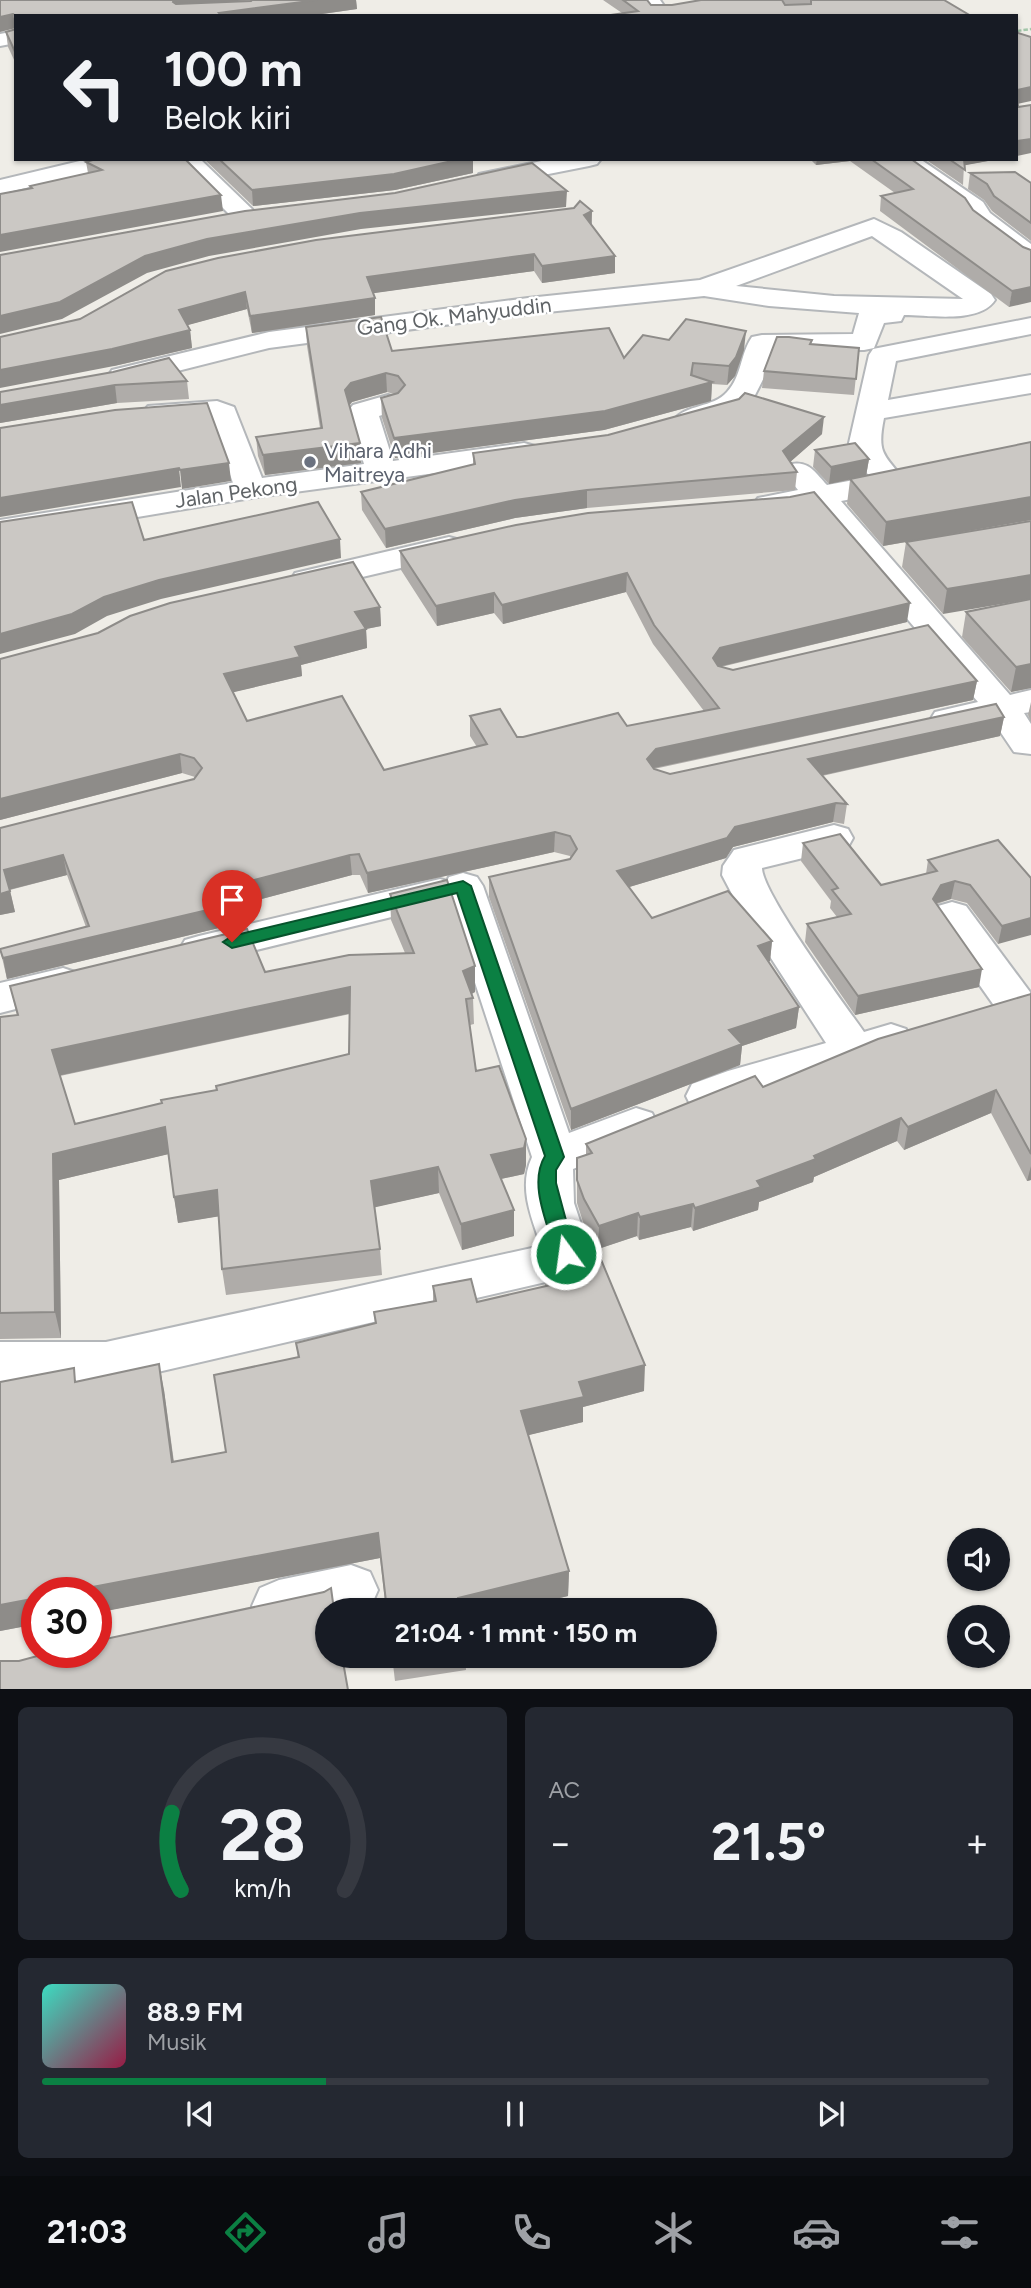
<!DOCTYPE html>
<html lang="id">
<meta charset="utf-8">
<style>
:root{--surface:#171b24;--page:#242831;--text:#f1f3f6;--muted:#9ea1a6;--line:#363941;--accent:#0b8043}
body{margin:0;font-family:Figtree,sans-serif;background:var(--page);color:var(--text);height:100vh;display:flex;flex-direction:column;font-size:26px;white-space:nowrap}
*{box-sizing:border-box;margin:0}
p{font-size:23px;color:var(--muted)}
.icon{flex:none;width:38px;height:38px;fill:none;stroke:currentColor;stroke-width:2;stroke-linecap:round;stroke-linejoin:round}
.map{position:relative;height:1689px;overflow:hidden}
.drawer{display:flex;flex-direction:column;gap:18px;padding:18px;background:#0d0f14;flex:1}
.drawer>*{flex:none}
.banner{position:absolute;left:14px;top:14px;width:1004px;height:147px;border-radius:0px;box-shadow:0 2px 5px #0004;background:#171b24;color:var(--text);overflow:hidden}
.fabs{position:absolute;left:947px;top:1528px;display:grid;gap:14px}
.fabs a{display:grid;place-items:center;width:63px;height:63px;border-radius:50%;background:var(--surface);box-shadow:0 2px 5px #0004;font-size:35px}
.speed{position:absolute;left:21px;top:1577px;display:flex;gap:14px;font-size:35px;font-weight:700;text-align:center}
.speed>*{display:grid;place-content:center;width:91px;height:91px;border-radius:50%;background:var(--surface);box-shadow:0 2px 5px #0004;line-height:1}
.speed .limit{border:10px solid #d22;background:#fff;color:#111}
.pin{position:absolute;display:grid;place-items:center;width:60px;height:60px;color:#fff;margin:-72px -30px;border-radius:50% 50% 50% 0;rotate:-45deg;box-shadow:0 0 7px #0007}
.pin .icon{rotate:45deg}
.me{position:absolute;width:77px;margin:-38px;rotate:346deg;stroke-linejoin:round;filter:drop-shadow(0 0 5px #0008)}
.turn{display:flex;align-items:center;gap:24px;height:147px;padding:0 35px;font-size:32px}
.turn .icon{width:91px;height:91px;stroke-width:2.5}
.turn b{display:block;font-size:49px;line-height:60px}
.big{font-size:52px;font-weight:700;line-height:1.1}
.drawer .card{flex:1;display:flex;flex-direction:column;justify-content:center;gap:10px;min-width:0;padding:0 24px;border-radius:10px;background:var(--page)}
.drawer .dial{align-items:center;gap:0}
.dial svg{height:182px;overflow:visible;fill:none;stroke:var(--line);stroke-width:7;stroke-linecap:round;text-anchor:middle}
.dial text{fill:var(--text);stroke:none}
.song{display:flex;align-items:center;gap:21px}
.cover{width:84px;height:84px;border-radius:10px;background:linear-gradient(135deg,hsl(170 70% 55%),hsl(340 70% 35%))}
.played{height:7px;border-radius:4px;background:linear-gradient(90deg,var(--accent) 30%,var(--line) 30%)}
.keys{display:flex;justify-content:space-around;direction:ltr}
.heat{display:flex;justify-content:space-between;align-items:center;font-size:38px;direction:ltr}
.drawer .tiles{flex:1;display:grid;gap:18px;grid-template-columns:1fr 1fr}
.card:last-child{grid-column:span 2}
.trip{position:absolute;left:315px;top:1598px;width:402px;height:70px;border-radius:35px;background:var(--surface);box-shadow:0 2px 5px #0004;font-weight:700;line-height:70px;text-align:center}
.menu{display:flex;height:112px;justify-content:space-around;align-items:center;background:#090b0e;color:var(--muted)}
.menu .icon{width:49px;height:49px}
.menu .active{color:var(--accent)}
.menu b{font-size:32px;color:var(--text)}
.map>svg:first-child{display:block}
.lines{fill:none;stroke-linecap:round;stroke-linejoin:round}
.minor-casing{stroke:#b4b7ba;stroke-width:4}
.path{stroke:#a2c6a9;stroke-width:2.5;stroke-dasharray:4.5 2;stroke-linecap:butt}
.minor{fill:#fff;fill-rule:evenodd}
.wall{fill:#afaca9;fill-rule:evenodd}
.shaded-wall{fill:#8e8c89}
.building{fill:#cbc8c4;stroke:#8e8c89;stroke-width:2;fill-rule:evenodd}
.route{fill:#0b8043;stroke:#07532c;stroke-width:2}
.worship-dot{fill:#6b7280;stroke:#fff;stroke-width:2.5}
.labels{text-anchor:middle;dominant-baseline:central;stroke-width:5;stroke-linejoin:round;paint-order:stroke}
.far-street-label{font-size:21px;fill:#5f6366;stroke:#fff}
.far-worship-label{font-size:21px;fill:#5b616d;stroke:#fff;text-anchor:start}
</style>
<div class="map">
<svg width="1031" height="1690" viewBox="0 0 1031 1690">
<rect width="100%" height="100%" fill="#efede7"/>
<g class="lines">
<defs>
<g id="minor">
<path d="M639 0H660L671 16H650Z"/>
<path d="M16 31V43L0 46V34Z"/>
<path d="M88 159H132L128 164 0 194V180Z"/>
<path d="M174 159H200L255 212 259 217 255 222 246 225 237 222Z"/>
<path d="M551 159H601L597 164 589 166 488 186 479 184 476 179 479 174Z"/>
<path d="M892 159H920L983 202 990 213 1031 244V264L1022 261 972 223 965 212Z"/>
<path d="M874 219 901 232 991 294 995 300C979 324 930 315 904 315L901 321 884 323 874 348 864 350 772 351 770 366 755 395 737 414 689 429 679 426 674 420C686 404 713 408 727 392 742 376 740 354 752 337L762 335 853 334 859 313 769 306 704 296 528 314 269 348 122 385 112 382 108 376 112 370 269 332 528 298 700 280ZM872 236 963 299 834 296 736 286Z"/>
<path d="M1031 318V334L896 361 888 400 1031 375V393L884 418C876 457 886 454 906 483L902 490 841 501 1010 695 1031 690V712L1024 713 1031 724V754L1014 752 993 721 948 731 935 728 930 720 935 712 978 702 812 507 769 514 758 512 753 505 758 498 798 490 783 471 787 465C808 459 814 471 827 485L870 477 856 459 849 443 869 355 873 349Z"/>
<path d="M388 395 398 398 403 404 398 410 379 416 393 461 524 443 535 446 539 452 535 458 524 461 251 498 0 540V520L233 483 211 419 158 421 148 418 143 412 148 406 217 401 234 407 262 478 364 464 348 411 353 405Z"/>
<path d="M449 537 460 540 465 547 460 554 307 590 295 587 291 580 295 573Z"/>
<path d="M834 825 848 829 853 838 848 847 762 868C762 893 845 1005 864 1032L891 1024 906 1029 912 1040 906 1051 756 1094 708 1112 692 1108 686 1096 692 1084 728 1071 826 1043 743 915 722 875 723 866 734 850Z"/>
<path d="M463 873 477 877 483 886 569 1133 636 1108 652 1113 658 1125 652 1137 573 1169 574 1203 590 1251 576 1275 106 1384H0V1342H106L541 1246C531 1216 518 1187 532 1157L449 903 199 964 185 960 179 950 185 940 199 936 440 879 447 881 449 877Z"/>
<path d="M952 902 966 906 1030 992V1014L1015 1018 1000 1014 938 926 932 916 938 906Z"/>
<path d="M63 968 78 973 84 983 78 993 0 1013V983Z"/>
<path d="M351 1565 370 1572 378 1590 370 1608 327 1610V1621L279 1632 260 1624 252 1606 260 1588 279 1580Z"/>
</g>
</defs>
<use href="#minor" class="minor-casing"/>
<path class="path" d="M1017 31 1031 29"/>
<use href="#minor" class="minor"/>
</g>
<g class="wall">
<path d="M0 0H356L357 9 308 16H16V28Z"/>
<path d="M603 0H647L651 5H672L701 0H944L622 13Z"/>
<path d="M16 29V64L8 47 6 32Z"/>
<path d="M204 159H473V173L395 190 253 206Z"/>
<path d="M810 159H911L973 210 1023 247 1009 307 880 211 881 196 895 193 850 161 816 165Z"/>
<path d="M925 159H999L964 165 963 185Z"/>
<path d="M86 162 223 211 30 189V186L88 173Z"/>
<path d="M970 173 1031 183V241L992 211 984 200 968 189Z"/>
<path d="M592 211V225L615 256V273L542 283 534 271 373 293 375 298V315L252 333 247 309 187 325 190 330 192 348 114 366 0 337Z"/>
<path d="M306 327 392 351 624 358 669 340 744 350 735 376 727 385 712 384 711 401 604 430 395 458 382 418 381 398 394 394 387 392 352 402 349 406 361 463 265 475 258 456 256 437 320 428 307 346Z"/>
<path d="M811 344 859 348 854 395 762 388 764 371Z"/>
<path d="M187 381 189 399 117 403 0 423V392Z"/>
<path d="M822 434 790 462 797 472 795 490 587 508 515 518 386 548 362 510 361 492 473 465V453Z"/>
<path d="M1031 442V520L927 538 1031 521 943 614 902 567 906 542 883 546 847 504 850 480 829 484 813 467 815 450 869 459 866 476Z"/>
<path d="M516 525 907 622 721 667 733 670 977 681 973 700 654 769 670 774 1004 717 1000 736 822 776 847 804 844 824 833 822 733 847 726 858 629 887 652 918 772 941 770 961 768 962 799 1007 796 1028 742 1046 740 1065 571 1130 489 897V877L570 859 571 858 570 856 554 852 368 893 360 875H352L246 903 248 921 7 979 0 949 86 927 67 875 10 890 15 912 0 915V828L194 779 195 777 182 773 0 820V659L380 607 381 626 366 629 367 648 301 665 302 676 233 692 247 721 384 770 477 747 470 736V716L517 737H523L627 726 704 711 653 644 626 592 503 624 494 613 437 626 401 570 400 551Z"/>
<path d="M1031 599V688L1011 692 962 637 966 612Z"/>
<path d="M1031 702V722L1028 715Z"/>
<path d="M803 843 881 885 926 874 928 860 1031 878 998 944 967 903 951 899 937 904 979 987 855 1015 805 942 807 924 837 917 830 908 831 901 801 861Z"/>
<path d="M390 894 475 966V992L472 994 473 998 474 1024 470 1025 476 1071 526 1165 524 1174 501 1179 514 1236 462 1250 439 1193 374 1207 380 1249 382 1275 226 1295 222 1269 219 1216 178 1223 168 1154 59 1180 61 1338 0 1339V1017L17 1015 10 986 265 972 405 953 391 920ZM350 1014 349 1054 216 1090 75 1124 60 1076Z"/>
<path d="M1031 994V1180L1027 1181 991 1113 904 1150 897 1141 814 1177 813 1182 759 1202 758 1210 693 1231 691 1227 639 1240 637 1236 598 1249 593 1240 644 1391 583 1407V1422L528 1435 569 1571 568 1596 510 1610H386L380 1558 0 1631V1382H77L164 1390 174 1462 226 1452 298 1358 296 1343 375 1324 374 1312 433 1301V1286L477 1302 545 1287V1259L577 1252 592 1238 583 1222 577 1203V1158L586 1155V1144L763 1087Z"/>
<path d="M392 1656H465L466 1670 395 1681Z"/>
</g>
<g class="shaded-wall">
<path d="M174 0H246L186 7 178 10 173 2Z"/>
<path d="M317 0H356L357 9 308 16H219V13Z"/>
<path d="M13 14 16 28 0 32V17Z"/>
<path d="M1031 87V101L1017 104V90Z"/>
<path d="M1031 139V153L1017 156V141Z"/>
<path d="M461 159H473V173L395 190 253 206 252 190Z"/>
<path d="M817 159H850V161L816 165Z"/>
<path d="M962 159H999L961 166Z"/>
<path d="M567 191 566 207 361 229 209 256 147 273 62 319 0 334V316L145 256 207 239 360 213Z"/>
<path d="M221 195 223 211 0 252V235Z"/>
<path d="M592 211 591 228 584 215Z"/>
<path d="M534 254V271L368 294 367 277Z"/>
<path d="M615 256V273L542 283V266Z"/>
<path d="M1031 287V302L1009 307 1012 291Z"/>
<path d="M245 292 247 309 181 327 179 310Z"/>
<path d="M375 298V315L252 333 250 316Z"/>
<path d="M190 330 192 348 114 366 0 388V370Z"/>
<path d="M746 331 744 350 735 376 727 385 729 366Z"/>
<path d="M693 363 692 382H712L711 401 604 430 395 458 394 438 691 375Z"/>
<path d="M386 373 387 392 352 402 346 409 345 390 351 383Z"/>
<path d="M115 385 117 403 0 423V405Z"/>
<path d="M824 417 822 434 781 470 783 451Z"/>
<path d="M360 443 361 463 265 475 263 455Z"/>
<path d="M869 459 866 476 829 484 831 467Z"/>
<path d="M229 463 231 481 182 489 180 470Z"/>
<path d="M179 468 181 487 0 517V498Z"/>
<path d="M587 490V508L515 518 386 548 385 529 515 500Z"/>
<path d="M1031 497V520L883 546 886 522Z"/>
<path d="M340 539 341 558 161 599 107 616 75 634 0 654V634L104 597 159 580Z"/>
<path d="M627 573 626 592 503 624 502 605Z"/>
<path d="M1031 575V599L943 614 947 589Z"/>
<path d="M494 593V613L437 626 436 606Z"/>
<path d="M910 603 907 622 718 667 713 658 720 648Z"/>
<path d="M380 607 381 626 366 629 367 648 301 665 302 676 226 694 224 674 295 647 355 612Z"/>
<path d="M1031 664V688L1011 692 1016 667Z"/>
<path d="M977 681 973 700 654 768 646 779 647 759 656 749Z"/>
<path d="M1004 717 1000 736 805 779 808 759Z"/>
<path d="M180 754 182 773 0 820V799Z"/>
<path d="M836 803 833 822 733 847 726 858 616 891 617 871 735 827Z"/>
<path d="M555 832 554 852 368 893 367 873Z"/>
<path d="M63 855 67 875 8 890 4 870Z"/>
<path d="M350 855 352 875 246 903 248 921 7 979 3 958 239 884Z"/>
<path d="M955 881 951 899 937 903 930 918 933 899 941 885Z"/>
<path d="M10 891 15 912 0 915V894Z"/>
<path d="M1031 918V935L998 944 1002 926Z"/>
<path d="M772 941 770 961 756 966 758 946Z"/>
<path d="M475 966V992L464 997 463 971Z"/>
<path d="M982 969 979 987 855 1015 858 996Z"/>
<path d="M350 987 352 1013 57 1076 52 1050Z"/>
<path d="M799 1007 796 1028 742 1046 740 1065 571 1130V1109L729 1030Z"/>
<path d="M996 1090 991 1113 904 1150 908 1127Z"/>
<path d="M901 1118 897 1141 814 1177 813 1182 759 1202 758 1210 693 1231 695 1208Z"/>
<path d="M165 1127 169 1154 59 1180 61 1338 55 1312 53 1154Z"/>
<path d="M526 1139V1165L524 1174 491 1181V1155Z"/>
<path d="M1031 1166V1180L1027 1181Z"/>
<path d="M438 1167 439 1193 372 1208 371 1181Z"/>
<path d="M217 1190 221 1216 178 1223 174 1197Z"/>
<path d="M693 1204 691 1227 639 1240 640 1217Z"/>
<path d="M514 1210V1236L462 1250 461 1224Z"/>
<path d="M638 1213 637 1236 598 1249 599 1226Z"/>
<path d="M159 1364 164 1390 177 1488 172 1462Z"/>
<path d="M645 1365 644 1391 583 1407V1422L521 1437V1411L579 1382Z"/>
<path d="M378 1533 380 1558 96 1613V1592H66Z"/>
<path d="M569 1571 568 1596 510 1610H458V1598Z"/>
<path d="M37 1598V1624L0 1631V1605Z"/>
</g>
<g class="building">
<path d="M0 0H174L173 2 176 4 251 1 252 0H317L219 13 222 16H16L13 14 0 17Z"/>
<path d="M623 0H647L651 5H672L701 0H782L785 5 811 4V0H944L971 16H604L638 11Z"/>
<path d="M16 29V54L6 32Z"/>
<path d="M1017 31 1018 33 1031 37V87L1017 90 1018 107 1031 105V139L1017 141Z"/>
<path d="M96 159H185L221 195 0 235V194L32 188 30 186 102 170 86 162Z"/>
<path d="M219 159H461L394 174 252 190Z"/>
<path d="M871 159H911L965 198 973 210 1023 247 1031 250V287L1012 291 881 196 913 189Z"/>
<path d="M949 159H964L965 170Z"/>
<path d="M532 163 567 191 360 213 207 239 145 256 60 302 0 316V255L245 211 395 193Z"/>
<path d="M1015 172 1031 183V223L994 196 987 184 970 173Z"/>
<path d="M580 201 592 211 584 215 615 256 542 266 534 254 367 277 375 298 250 316 245 292 179 310 190 330 112 349 0 370V337L80 319 166 271 218 258 316 240 574 208Z"/>
<path d="M381 317 392 351 609 328 624 358 643 335 669 340 686 319 746 331 736 357 729 366 693 363 691 375 712 382 605 411 394 438 381 398 398 393 405 385 398 376 386 373 351 383 345 390 360 443 263 455 256 437 322 428 306 327Z"/>
<path d="M777 337H789L812 340 810 344 859 348 856 379 764 371Z"/>
<path d="M169 358 187 381 115 385 0 405V392L113 372Z"/>
<path d="M745 393 824 417 783 451 797 472 587 490 515 500 385 529 361 492 475 464 473 453 608 435 739 399Z"/>
<path d="M207 403 229 463 180 470 179 468 0 498V428L115 410Z"/>
<path d="M1031 442V497L886 522 850 479Z"/>
<path d="M855 443 869 459 831 467 815 450Z"/>
<path d="M814 492 910 603 720 648 713 658 718 666 733 670 928 625 977 681 656 749 647 759 654 769 670 774 996 704 1004 717 808 759 847 804 836 803 735 827 727 838 617 871 652 918 728 891 772 941 758 946 799 1007 729 1030 742 1044 571 1109 489 877 570 859 577 849 570 836 555 832 367 873 359 854 350 855 239 884 246 901 3 958 0 949 89 926 63 855 4 870 10 891 0 894V828L194 779 202 768 194 758 180 754 0 799V659L98 633 130 616 170 603 353 562 380 607 355 612 366 629 295 647 300 657 224 674 247 721 342 696 384 770 487 744 470 716 500 709 517 737H523L618 713 627 726 719 708 654 625 627 573 502 605 494 593 436 606 400 551 516 525 588 513 790 497Z"/>
<path d="M132 502 144 540 318 502 340 539 159 580 104 597 72 614 0 634V522Z"/>
<path d="M1031 521V575L947 589 906 542Z"/>
<path d="M1031 599V664L1016 667 966 612Z"/>
<path d="M840 834 881 885 937 871 928 860 998 840 1031 878V918L1002 926 970 885 955 881 941 885 933 899 982 969 858 996 807 924 851 914 832 890 838 888 803 843Z"/>
<path d="M447 880 475 966 463 971 473 998 466 999 476 1071 499 1066 526 1139 524 1148 491 1155 514 1210 461 1224 438 1167 371 1181 380 1249 222 1269 217 1190 174 1197 165 1127 53 1154 55 1312 0 1313V1017L18 1015 10 986 247 929 265 972 349 955 414 953 390 894ZM350 987 349 1054 216 1086 217 1090 161 1100 162 1103 75 1124 52 1050Z"/>
<path d="M1031 994V1154L996 1090 908 1127 901 1118 814 1156 816 1159 757 1181 761 1187 695 1208 693 1204 640 1217 638 1213 599 1226 584 1199 577 1180V1158L592 1153 586 1144 755 1076 763 1087 878 1039Z"/>
<path d="M592 1238 645 1365 579 1382 584 1397 521 1411 569 1571 458 1598 460 1610H387L378 1533 66 1592H37V1598L0 1605V1382L74 1368 75 1382 159 1364 172 1462 226 1452 214 1375 299 1357 296 1343 376 1323 374 1312 436 1301 433 1286 471 1279 477 1302 555 1284 545 1259 577 1252 585 1240Z"/>
<path d="M331 1588 334 1610H327V1656H342L348 1690H0V1661H19L52 1652H96V1641L324 1592Z"/>
</g>
<path class="route" d="M463 881 471 886 564 1157 556 1170V1183L575 1254 573 1260 566 1262 559 1260 556 1254C548 1224 528 1184 545 1156L457 893 232 948 223 942 232 936Z"/>
<circle class="worship-dot" cx="310" cy="462" r="7"/>
<g class="labels">
<g class="far-street-label">
<text transform="translate(454 316) rotate(-7)">Gang Ok. Mahyuddin</text>
<text transform="translate(236 492) rotate(-8)">Jalan Pekong</text>
</g>
<g class="far-worship-label">
<text x="324" y="450">Vihara Adhi<tspan x="324" dy="24">Maitreya</tspan></text>
</g>
</g>
</svg>
<div class="fabs">
<a><svg class="icon" aria-label="sound" viewBox="0 0 24 24"><path d="M4 9h4l5-4v14l-5-4H4zM17 9q2 3 0 6"/></svg></a>
<a><svg class="icon" aria-label="search" viewBox="0 0 24 24"><circle cx="10" cy="10" r="6"/><path d="M15 15l6 6"/></svg></a>
</div>
<div class="speed"><div class="limit">30</div></div>
<div class="pin" style="left:232px;top:942px;background:#d93025"><svg class="icon" aria-label="arrive" viewBox="0 0 24 24"><path d="M6 21V4h12l-3 4 3 4H6"/></svg></div>
<svg class="me" style="left:566px;top:1254px" viewBox="-20 -20 40 40"><circle r="17" fill="#0b8043" stroke="#fff" stroke-width="3"/><path d="M0-11L8 9 0 5-8 9z" fill="#fff"/></svg>
<div class="trip">21:04 · 1 mnt · 150 m</div>
<div class="banner">
<div class="turn"><svg class="icon" aria-label="left" viewBox="0 0 24 24"><path d="M17 20v-9H6M10 6l-5 5 5 5"/></svg><div><b>100 m</b>Belok kiri</div></div>
</div>
</div>
<section class="drawer">
<div class="tiles">
<div class="card dial"><svg viewBox="0 0 100 80">
<path d="M14 69A42 42 0 1 1 86 69"/>
<path d="M14 69A42 42 0 0 1 10 35" stroke="#0b8043"/>
<text x="50" y="56" font-size="32" font-weight="700">28</text>
<text x="50" y="72" font-size="11">km/h</text>
</svg></div>
<div class="card"><p>AC</p>
<div class="heat"><a>−</a><b class="big">21.5°</b><a>+</a></div>
</div>
<div class="card">
<div class="song"><i class="cover"></i><div><b>88.9 FM</b><p>Musik</p></div></div>
<div class="played"></div>
<div class="keys"><svg class="icon" aria-label="previous" viewBox="0 0 24 24"><path d="M18 5L8 12l10 7zM5 5v14"/></svg><svg class="icon" aria-label="pause" viewBox="0 0 24 24"><path d="M8 5v14M16 5v14"/></svg><svg class="icon" aria-label="next" viewBox="0 0 24 24"><path d="M6 5l10 7-10 7zM19 5v14"/></svg></div>
</div>
</div>
</section>
<nav class="menu">
<b>21:03</b>
<svg class="icon active" aria-label="directions" viewBox="0 0 24 24"><path d="M12 3l9 9-9 9-9-9zM9 14v-3h6M13 9l2 2-2 2"/></svg>
<svg class="icon" aria-label="music" viewBox="0 0 24 24"><path d="M9 18V5l10-2v13"/><circle cx="6" cy="18" r="3"/><circle cx="16" cy="16" r="3"/></svg>
<svg class="icon" aria-label="phone" viewBox="0 0 24 24"><path d="M5 4h4l2 5-3 2q2 4 5 5l2-3 5 2v4C11 20 4 13 5 4z"/></svg>
<svg class="icon" aria-label="climate" viewBox="0 0 24 24"><path d="M12 3v18M4 7l16 10M4 17L20 7"/></svg>
<svg class="icon" aria-label="car" viewBox="0 0 24 24"><path d="M5 17H2v-5l4-1 3-4h7l3 4 3 1v5h-3M9 17h6M6 11h13"/><circle cx="7" cy="17" r="2"/><circle cx="17" cy="17" r="2"/></svg>
<svg class="icon" aria-label="filters" viewBox="0 0 24 24"><path d="M4 7h16M4 17h16"/><circle cx="9" cy="7" r="2"/><circle cx="15" cy="17" r="2"/></svg>
</nav>
